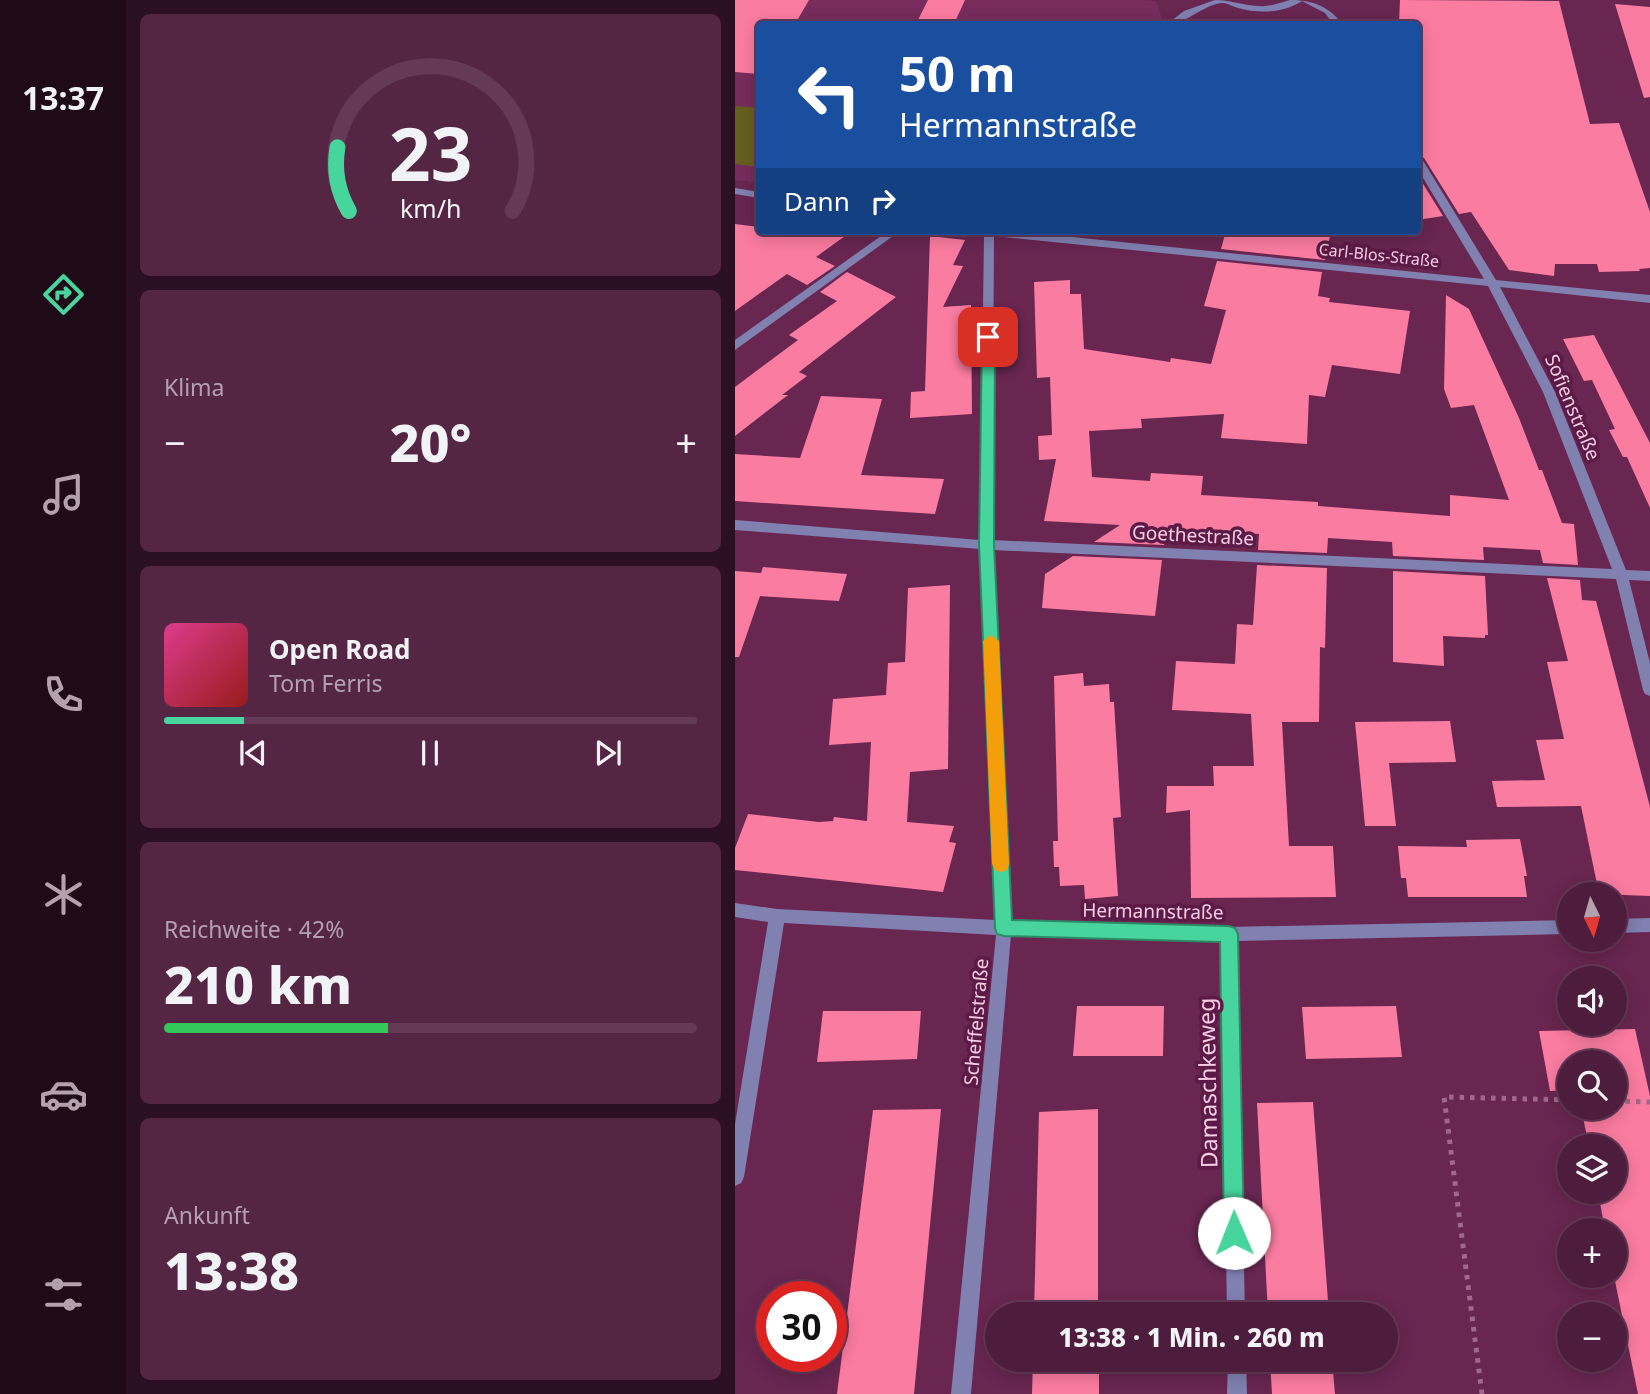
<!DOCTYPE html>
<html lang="de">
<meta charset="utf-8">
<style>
:root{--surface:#4e1c3d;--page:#552544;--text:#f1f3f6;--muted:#b3a1b0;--line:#653a57;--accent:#47d49d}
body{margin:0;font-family:"Noto Sans",sans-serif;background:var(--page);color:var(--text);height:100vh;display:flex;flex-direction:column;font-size:26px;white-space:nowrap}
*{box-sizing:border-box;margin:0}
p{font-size:23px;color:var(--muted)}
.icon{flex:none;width:38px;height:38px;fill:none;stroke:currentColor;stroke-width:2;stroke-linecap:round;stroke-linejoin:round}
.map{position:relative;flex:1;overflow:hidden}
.panel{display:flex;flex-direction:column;gap:14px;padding:14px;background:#2b0f22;width:609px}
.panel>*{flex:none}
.hud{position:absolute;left:21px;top:21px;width:665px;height:214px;border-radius:7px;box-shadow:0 4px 18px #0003,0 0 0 2px var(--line);background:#1a4fa0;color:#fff;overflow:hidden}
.needle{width:46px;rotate:175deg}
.buttons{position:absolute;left:822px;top:882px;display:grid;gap:14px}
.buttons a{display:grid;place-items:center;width:70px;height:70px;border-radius:50%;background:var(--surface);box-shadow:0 4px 18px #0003,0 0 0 2px var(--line);font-size:35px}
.speed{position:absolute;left:21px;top:1281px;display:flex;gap:14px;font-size:35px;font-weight:700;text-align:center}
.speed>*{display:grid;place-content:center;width:91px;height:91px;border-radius:50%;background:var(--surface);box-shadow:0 4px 18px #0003,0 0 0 2px var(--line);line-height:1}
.speed .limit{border:10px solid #d22;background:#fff;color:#111}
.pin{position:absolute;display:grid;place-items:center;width:60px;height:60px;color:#fff;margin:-30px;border-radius:14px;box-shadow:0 4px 10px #0006}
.me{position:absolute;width:77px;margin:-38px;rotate:359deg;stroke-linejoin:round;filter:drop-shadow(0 0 5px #0008)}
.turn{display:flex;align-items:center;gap:24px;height:147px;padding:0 28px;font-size:32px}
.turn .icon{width:91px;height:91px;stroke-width:2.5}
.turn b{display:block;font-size:49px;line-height:60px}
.then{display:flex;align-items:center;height:66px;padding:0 28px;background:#0003;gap:14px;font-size:26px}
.big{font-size:52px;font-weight:800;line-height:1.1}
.panel .tile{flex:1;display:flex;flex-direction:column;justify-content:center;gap:10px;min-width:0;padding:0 24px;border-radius:10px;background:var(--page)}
.panel .dial{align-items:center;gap:0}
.dial svg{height:182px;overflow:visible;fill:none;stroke:var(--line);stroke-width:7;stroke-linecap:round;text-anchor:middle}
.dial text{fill:var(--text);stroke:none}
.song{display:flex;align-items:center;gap:21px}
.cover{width:84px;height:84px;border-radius:10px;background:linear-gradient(135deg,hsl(330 70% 55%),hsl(0 70% 35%))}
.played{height:7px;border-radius:4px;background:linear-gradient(90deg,var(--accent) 15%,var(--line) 15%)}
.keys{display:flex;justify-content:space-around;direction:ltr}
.heat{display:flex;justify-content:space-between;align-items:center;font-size:38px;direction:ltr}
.charge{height:10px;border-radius:5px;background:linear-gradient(90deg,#34c759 42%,var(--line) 0)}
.trip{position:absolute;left:250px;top:1302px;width:413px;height:70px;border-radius:35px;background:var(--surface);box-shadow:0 4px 18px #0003,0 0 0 2px var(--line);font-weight:800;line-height:70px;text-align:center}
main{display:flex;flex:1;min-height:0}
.tab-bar{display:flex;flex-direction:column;width:126px;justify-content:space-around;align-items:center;background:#1f0b18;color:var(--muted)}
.tab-bar .icon{width:49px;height:49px}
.tab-bar .current{color:var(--accent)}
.tab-bar b{font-size:32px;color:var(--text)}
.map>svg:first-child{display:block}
.built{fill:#772c5d}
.green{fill:#655f1d}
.building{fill:#fb7ca1}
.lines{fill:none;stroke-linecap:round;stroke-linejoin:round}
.path{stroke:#a0688b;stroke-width:5;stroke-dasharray:4.5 6;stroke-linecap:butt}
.street{fill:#8181b1;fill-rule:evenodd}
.route{fill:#47d49d;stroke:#2e8a66;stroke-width:2}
.slow{fill:#f59e0b}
.labels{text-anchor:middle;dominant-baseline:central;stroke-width:7;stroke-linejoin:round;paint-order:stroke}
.far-street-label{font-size:16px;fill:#f5cce3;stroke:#5c1a46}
.street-label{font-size:19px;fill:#f5cce3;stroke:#5c1a46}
.near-street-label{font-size:23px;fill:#f5cce3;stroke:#5c1a46}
</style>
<main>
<nav class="tab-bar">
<b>13:37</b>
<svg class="icon current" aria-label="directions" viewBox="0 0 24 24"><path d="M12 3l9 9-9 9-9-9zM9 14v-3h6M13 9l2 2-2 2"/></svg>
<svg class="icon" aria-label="music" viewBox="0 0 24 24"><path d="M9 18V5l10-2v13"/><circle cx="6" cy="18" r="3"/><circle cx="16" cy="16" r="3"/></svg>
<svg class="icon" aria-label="phone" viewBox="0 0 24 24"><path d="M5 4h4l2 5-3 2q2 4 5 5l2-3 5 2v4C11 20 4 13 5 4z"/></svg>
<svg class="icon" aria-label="climate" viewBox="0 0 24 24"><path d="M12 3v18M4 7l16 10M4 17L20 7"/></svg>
<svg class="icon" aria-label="car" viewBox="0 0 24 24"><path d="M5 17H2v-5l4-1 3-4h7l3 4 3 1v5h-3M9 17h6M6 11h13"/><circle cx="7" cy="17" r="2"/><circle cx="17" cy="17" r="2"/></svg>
<svg class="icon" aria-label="filters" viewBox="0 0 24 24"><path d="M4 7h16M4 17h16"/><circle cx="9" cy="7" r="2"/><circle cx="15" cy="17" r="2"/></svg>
</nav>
<section class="panel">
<div class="tile dial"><svg viewBox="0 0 100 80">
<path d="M14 69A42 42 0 1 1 86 69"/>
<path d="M14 69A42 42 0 0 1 9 41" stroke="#47d49d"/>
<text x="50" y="56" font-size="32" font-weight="700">23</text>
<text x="50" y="72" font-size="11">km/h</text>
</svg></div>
<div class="tile"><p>Klima</p>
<div class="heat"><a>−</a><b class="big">20°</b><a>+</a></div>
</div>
<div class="tile">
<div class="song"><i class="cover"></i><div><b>Open Road</b><p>Tom Ferris</p></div></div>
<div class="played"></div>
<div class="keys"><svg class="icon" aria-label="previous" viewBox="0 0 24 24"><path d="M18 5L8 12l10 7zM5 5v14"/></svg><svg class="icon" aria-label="pause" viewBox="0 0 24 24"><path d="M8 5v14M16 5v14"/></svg><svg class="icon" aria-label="next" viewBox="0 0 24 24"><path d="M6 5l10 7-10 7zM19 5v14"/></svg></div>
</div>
<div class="tile"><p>Reichweite · 42%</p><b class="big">210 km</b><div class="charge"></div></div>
<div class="tile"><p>Ankunft</p><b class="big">13:38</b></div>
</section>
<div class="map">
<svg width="915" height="1394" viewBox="0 0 915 1394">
<rect width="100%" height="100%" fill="#682651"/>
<path class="built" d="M0 0H407L421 1 427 19 420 24H24V183L0 180Z"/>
<path class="green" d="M0 106 24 108V167L0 164Z"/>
<g class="building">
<path d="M0 0H74L60 24H24V74L0 72Z"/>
<path d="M193 0H230L219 24H181Z"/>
<path d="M665 0 824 1 855 124 884 123 915 212V268L904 269 905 271 864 272 862 264H820L819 276 774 270 736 212 724 214 689 158 682 154V24H664Z"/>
<path d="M880 4 915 7V97L909 98Z"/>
<path d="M682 174 708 216 682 220Z"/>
<path d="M0 224 24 227V231H117L81 257 100 266 72 285 52 274 0 311Z"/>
<path d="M491 231H596L590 260 486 249Z"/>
<path d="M195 236 230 240 218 265 228 266 208 307 236 305 237 414 175 418 176 392 190 391Z"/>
<path d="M482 261 587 272 583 296 595 298 594 302 675 311 665 374 597 365 590 397 574 395 572 444 486 438 489 414 406 419 407 428 354 431 357 477 415 481 416 473 468 476 466 495 583 502V506L715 516V495L774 500 739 405 716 408 709 389 711 295 734 309 784 418 804 470H807L827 523 839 524 843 565 808 563 805 550 748 547 749 560 658 556 657 542 593 538 592 553 523 550 524 534 432 528 429 545 359 542 385 525 309 521 321 459 304 460 303 436 317 435 315 377 302 378 299 282 335 280V294H346L349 349 435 362 436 358 476 364 491 310 469 306Z"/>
<path d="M112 272 161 297 64 372 72 376 47 395H53L0 436V387L63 340 54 335 102 301 85 292Z"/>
<path d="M859 335 915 443V508L892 457H888L874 430 880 429 857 380 849 381 828 339Z"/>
<path d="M86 396 147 399 126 475 209 479 200 514 0 501V454L65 458Z"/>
<path d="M338 556 427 560 420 616 307 608 310 574Z"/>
<path d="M522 565 592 568 590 648 585 647 584 722H547L554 846H598L601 897 456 898 455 810 431 813 432 786H479L478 766H519L516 714 437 710 441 661 500 664 502 624 518 625Z"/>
<path d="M28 567 112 574 104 601 25 596 4 657H0V571L26 573Z"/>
<path d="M658 571 750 576 753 635H750V638L708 636 709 666 658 662Z"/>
<path d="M812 578 845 580 847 600 861 601 915 807V896L864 894 846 806 762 807 757 781 810 780 801 740 829 739 812 662 833 661Z"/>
<path d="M215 585 213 769 175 772 172 822 219 826 214 842 221 843 208 892 0 870V848L13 814 84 822 98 821 99 817 132 821 136 742 94 745 98 699 151 695 153 663 170 662 173 588Z"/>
<path d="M348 673 349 686 374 684 375 702H379L386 817 378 818 383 896 350 899 349 885 325 886 324 867H319L318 841H323L319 676Z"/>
<path d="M715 721 721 762 654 763 661 826H630L620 722Z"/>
<path d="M785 839 792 876H789L792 897H673L671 878H666L663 846 732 847 731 840Z"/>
<path d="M342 1006H429L428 1056H338Z"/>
<path d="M661 1006 667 1057 571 1059 567 1007Z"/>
<path d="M88 1011H186L182 1059 82 1062Z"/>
<path d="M900 1029 915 1096V1394H903L879 1276 880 1230H870L863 1192H880V1146H854L846 1108H880V1062H835V1090L815 1091 804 1031Z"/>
<path d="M578 1102 594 1314H533L522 1103Z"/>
<path d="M206 1109 179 1394H102L138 1110Z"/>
<path d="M363 1109V1314H299L304 1112Z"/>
<path d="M298 1360H364V1394H297Z"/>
<path d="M535 1360H597L600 1394H537Z"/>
</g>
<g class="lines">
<g class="path">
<path d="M880 1101 915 1102"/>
<path d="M747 1394 709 1097 835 1100"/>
</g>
<g class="street">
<path d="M480 0C495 0 508 5 523 6 535 7 544 3 555 0 578 0 595 7 607 24H598L590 13 567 1C549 13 524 14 503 8 499 7 492 3 488 3 470 3 449 26 432 24L449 11Z"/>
<path d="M682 156 687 159 761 280 915 295V303L765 287 820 392 891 570 915 571V581L894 580 915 663V696L910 694 908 690 881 579 258 550 276 921 494 927 835 920V934L502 941 510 1314H492L486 941 276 935 236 1394H216L261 935 49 923 9 1177 6 1183 0 1186V1124L33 922 0 917V903L42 909 261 920 245 549 0 530V520L245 540 249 234 242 231H279L749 279 682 168ZM259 236 753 286 808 392 877 569 257 540Z"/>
<path d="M0 188 24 192V198L0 194Z"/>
<path d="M153 231H165L0 350V340Z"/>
<path d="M915 918V932L880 933V919Z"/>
<path d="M493 1360H511L512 1394H492Z"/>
</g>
</g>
<path class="route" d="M253 333 260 337 259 545 277 920 494 926 500 928 503 934 509 1233 506 1240 499 1243 492 1240 489 1233 485 942 269 936 262 934 260 928 244 545 247 337Z"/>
<path class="slow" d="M256 635 264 641 274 864 272 870 266 872 260 870 257 864 248 641Z"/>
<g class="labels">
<g class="far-street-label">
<text transform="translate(644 255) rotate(6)">Carl-Blos-Straße</text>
</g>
<g class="street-label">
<text transform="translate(838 407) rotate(67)">Sofienstraße</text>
<text transform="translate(458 535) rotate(3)">Goethestraße</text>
<text transform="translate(418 911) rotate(1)">Hermannstraße</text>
<text transform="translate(241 1022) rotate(-85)">Scheffelstraße</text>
</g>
<g class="near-street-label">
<text transform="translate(472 1083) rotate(-91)">Damaschkeweg</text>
</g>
</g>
</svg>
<div class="buttons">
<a><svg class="needle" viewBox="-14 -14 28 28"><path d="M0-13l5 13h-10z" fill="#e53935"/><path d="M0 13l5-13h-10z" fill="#b3a1b0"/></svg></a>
<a><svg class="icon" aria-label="sound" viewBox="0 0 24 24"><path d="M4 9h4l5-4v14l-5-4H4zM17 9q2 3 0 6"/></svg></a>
<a><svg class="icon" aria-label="search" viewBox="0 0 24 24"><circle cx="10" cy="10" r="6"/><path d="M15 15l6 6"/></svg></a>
<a><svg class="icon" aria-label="layers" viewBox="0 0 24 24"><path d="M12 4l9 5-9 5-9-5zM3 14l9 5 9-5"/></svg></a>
<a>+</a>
<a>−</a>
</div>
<div class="speed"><div class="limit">30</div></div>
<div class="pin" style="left:253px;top:337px;background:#d93025"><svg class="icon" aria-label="arrive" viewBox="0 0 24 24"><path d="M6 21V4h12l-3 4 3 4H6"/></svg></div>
<svg class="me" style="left:499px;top:1233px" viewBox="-20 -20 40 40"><circle r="19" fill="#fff"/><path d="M0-13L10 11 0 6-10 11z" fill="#47d49d"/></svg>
<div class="trip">13:38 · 1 Min. · 260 m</div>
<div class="hud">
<div class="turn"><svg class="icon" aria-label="left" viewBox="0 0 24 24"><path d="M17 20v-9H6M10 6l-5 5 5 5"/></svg><div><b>50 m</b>Hermannstraße</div></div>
<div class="then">Dann<svg class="icon" aria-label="right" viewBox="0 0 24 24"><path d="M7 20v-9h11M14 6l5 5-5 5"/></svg></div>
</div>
</div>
</main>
